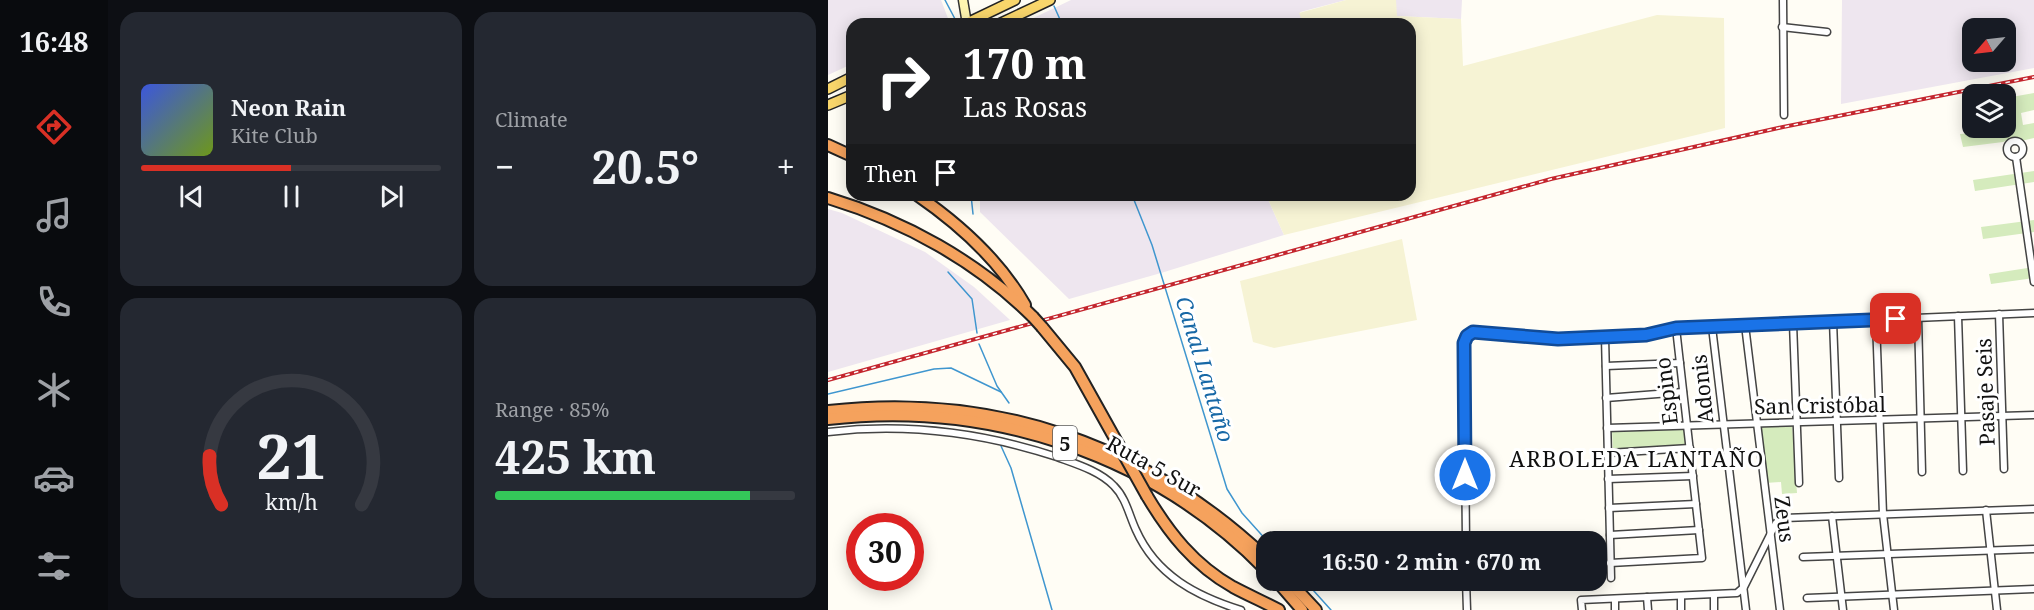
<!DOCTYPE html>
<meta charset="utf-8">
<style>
:root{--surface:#171b24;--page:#242831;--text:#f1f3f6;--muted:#9ea1a6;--line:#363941;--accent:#d93025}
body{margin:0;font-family:"Noto Serif",serif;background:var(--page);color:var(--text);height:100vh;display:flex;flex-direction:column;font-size:22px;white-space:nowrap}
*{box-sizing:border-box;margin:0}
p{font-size:20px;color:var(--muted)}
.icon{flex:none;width:33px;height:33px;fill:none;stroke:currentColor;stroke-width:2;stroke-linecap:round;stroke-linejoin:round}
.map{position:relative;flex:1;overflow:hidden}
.side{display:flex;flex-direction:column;gap:12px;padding:12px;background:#0d0f14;width:720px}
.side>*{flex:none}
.banner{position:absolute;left:18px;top:18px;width:570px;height:183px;border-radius:18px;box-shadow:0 3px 15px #0003;background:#202124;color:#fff;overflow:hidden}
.needle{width:39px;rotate:242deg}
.controls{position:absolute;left:1134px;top:18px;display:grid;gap:12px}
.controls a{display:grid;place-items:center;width:54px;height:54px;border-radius:12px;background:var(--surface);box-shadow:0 3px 15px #0003;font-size:30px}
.speed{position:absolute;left:18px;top:513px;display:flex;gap:12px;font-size:30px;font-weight:700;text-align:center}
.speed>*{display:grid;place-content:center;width:78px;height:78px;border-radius:50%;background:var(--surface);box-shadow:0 3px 15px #0003;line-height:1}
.speed .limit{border:9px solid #d22;background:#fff;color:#111}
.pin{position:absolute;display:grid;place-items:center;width:51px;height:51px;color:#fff;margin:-26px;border-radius:12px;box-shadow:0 3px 9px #0006}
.me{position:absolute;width:66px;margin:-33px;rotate:0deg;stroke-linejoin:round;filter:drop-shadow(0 0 4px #0008)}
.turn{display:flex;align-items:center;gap:21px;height:126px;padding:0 18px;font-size:27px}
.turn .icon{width:78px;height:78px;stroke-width:2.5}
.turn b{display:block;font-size:42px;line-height:51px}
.then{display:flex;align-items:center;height:57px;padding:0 18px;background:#0003;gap:12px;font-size:22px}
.big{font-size:45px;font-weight:700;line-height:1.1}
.side .widget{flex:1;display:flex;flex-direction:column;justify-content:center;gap:9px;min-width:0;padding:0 21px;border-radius:18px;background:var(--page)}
.side .dial{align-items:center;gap:0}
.dial svg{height:156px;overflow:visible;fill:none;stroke:var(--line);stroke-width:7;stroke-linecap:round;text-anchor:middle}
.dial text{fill:var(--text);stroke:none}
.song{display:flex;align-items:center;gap:18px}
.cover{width:72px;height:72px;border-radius:9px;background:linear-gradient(135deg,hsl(230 70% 55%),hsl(80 70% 35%))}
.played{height:6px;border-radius:3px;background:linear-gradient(90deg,var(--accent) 50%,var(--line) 50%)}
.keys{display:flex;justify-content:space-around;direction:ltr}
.heat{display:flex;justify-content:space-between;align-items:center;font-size:33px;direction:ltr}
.charge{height:9px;border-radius:4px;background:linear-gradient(90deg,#34c759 85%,var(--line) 0)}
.side .tiles{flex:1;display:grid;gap:12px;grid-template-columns:repeat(2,1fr)}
.trip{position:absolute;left:428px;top:531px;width:351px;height:60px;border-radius:18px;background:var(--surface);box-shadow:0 3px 15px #0003;font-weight:700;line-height:60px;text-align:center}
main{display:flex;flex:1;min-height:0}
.dock{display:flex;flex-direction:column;width:108px;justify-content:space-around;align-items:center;background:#090b0e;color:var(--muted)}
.dock .icon{width:42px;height:42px}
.dock .current{color:var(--accent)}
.dock b{font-size:27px;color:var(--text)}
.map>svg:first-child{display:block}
.industrial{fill:#eee6ef;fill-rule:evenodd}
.farmland{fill:#f6f3d4}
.green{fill:#d5ebbd}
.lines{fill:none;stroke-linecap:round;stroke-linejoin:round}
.stream{stroke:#3f96cf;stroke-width:1.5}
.minor-casing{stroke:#444;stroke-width:9}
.secondary-casing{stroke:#333;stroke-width:11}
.primary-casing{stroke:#222;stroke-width:12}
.motorway-casing{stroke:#222;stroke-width:14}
.minor{stroke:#fff;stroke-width:6}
.secondary{stroke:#fff6b0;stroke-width:8}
.primary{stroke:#f9d66b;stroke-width:9}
.motorway{stroke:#f5a25d;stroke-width:10}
.rail-casing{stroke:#c4262e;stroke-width:4}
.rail{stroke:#fff;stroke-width:1.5;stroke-dasharray:4.5;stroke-linecap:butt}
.motorway-bridge-casing{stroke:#222;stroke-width:14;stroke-linecap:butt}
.motorway-bridge{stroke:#f5a25d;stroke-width:10}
.route-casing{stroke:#114b97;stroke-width:15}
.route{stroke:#1a73e8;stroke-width:10}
.labels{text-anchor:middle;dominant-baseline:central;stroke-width:6;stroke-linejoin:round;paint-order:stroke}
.shield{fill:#fff;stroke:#585858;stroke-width:1.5}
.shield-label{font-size:20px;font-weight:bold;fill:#111}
.street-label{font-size:21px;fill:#111;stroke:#fff}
.water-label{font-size:22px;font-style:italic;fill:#1768a6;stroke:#fff}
.neighbourhood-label{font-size:22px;letter-spacing:1.5px;fill:#111;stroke:#fff}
</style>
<main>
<nav class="dock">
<b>16:48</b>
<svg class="icon current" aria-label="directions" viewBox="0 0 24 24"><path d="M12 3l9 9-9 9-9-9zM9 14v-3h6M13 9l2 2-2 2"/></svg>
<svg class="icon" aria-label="music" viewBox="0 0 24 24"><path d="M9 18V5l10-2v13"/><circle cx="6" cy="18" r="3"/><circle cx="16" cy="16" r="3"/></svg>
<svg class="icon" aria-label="phone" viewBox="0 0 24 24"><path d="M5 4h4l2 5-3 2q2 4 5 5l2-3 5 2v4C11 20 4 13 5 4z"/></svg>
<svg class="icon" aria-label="climate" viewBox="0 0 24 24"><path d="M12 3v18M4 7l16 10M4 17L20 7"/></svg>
<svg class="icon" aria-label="car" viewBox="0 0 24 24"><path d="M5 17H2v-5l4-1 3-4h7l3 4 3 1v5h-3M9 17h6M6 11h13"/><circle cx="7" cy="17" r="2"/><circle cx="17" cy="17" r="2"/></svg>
<svg class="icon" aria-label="filters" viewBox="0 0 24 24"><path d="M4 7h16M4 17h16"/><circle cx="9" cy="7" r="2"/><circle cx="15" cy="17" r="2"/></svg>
</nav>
<section class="side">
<div class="tiles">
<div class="widget">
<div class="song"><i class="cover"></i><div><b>Neon Rain</b><p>Kite Club</p></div></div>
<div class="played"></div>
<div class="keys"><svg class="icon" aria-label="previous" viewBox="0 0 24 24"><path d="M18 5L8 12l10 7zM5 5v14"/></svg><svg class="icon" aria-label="pause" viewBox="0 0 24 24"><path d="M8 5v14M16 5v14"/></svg><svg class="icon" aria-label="next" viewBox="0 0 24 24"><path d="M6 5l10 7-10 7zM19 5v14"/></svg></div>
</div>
<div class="widget"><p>Climate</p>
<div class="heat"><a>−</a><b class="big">20.5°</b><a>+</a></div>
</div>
<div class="widget dial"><svg viewBox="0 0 100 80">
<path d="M14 69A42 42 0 1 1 86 69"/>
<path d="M14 69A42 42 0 0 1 8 44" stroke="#d93025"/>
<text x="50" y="56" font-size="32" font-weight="700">21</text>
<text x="50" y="72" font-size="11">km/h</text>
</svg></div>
<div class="widget"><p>Range · 85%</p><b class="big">425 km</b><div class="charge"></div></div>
</div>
</section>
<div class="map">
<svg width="1206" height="610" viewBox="0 0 1206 610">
<rect width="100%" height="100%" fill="#fffdf5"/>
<g class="industrial">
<path d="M0 0H113L121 21 116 24H24V64L0 75Z"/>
<path d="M243 0H518L472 12 475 23 473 24H193Z"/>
<path d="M568 0H634L633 19 568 16Z"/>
<path d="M1014 0H1206V68L1013 104ZM1178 28V62H1144V28Z"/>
<path d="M152 195H438L456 235 333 273 241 299 152 212Z"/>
<path d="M0 209 14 213 97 252 146 287 182 320 0 372Z"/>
</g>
<g class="farmland">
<path d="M518 0H568L569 16 633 19 635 66 829 15 896 18 897 128 456 235 438 195H582V24H473L475 23 471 13Z"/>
<path d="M574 239 589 320 446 348 425 342 412 281Z"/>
</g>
<g class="green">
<path d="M1206 93V110L1193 113 1195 125 1206 123V138L1193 141 1182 139 1175 142 1135 147 1132 134 1169 131V128H1178V98Z"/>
<path d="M1206 171V182L1147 191 1145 180Z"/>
<path d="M1206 220V232L1155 239 1153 227Z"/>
<path d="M1206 267V278L1163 284 1161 274Z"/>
<path d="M857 425 859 445 785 451 784 430Z"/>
<path d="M964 425 969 493 954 494 953 482 937 483 930 426Z"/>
</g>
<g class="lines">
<g class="stream">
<path d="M117 0 127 19"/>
<path d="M226 6 234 24"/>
<path d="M143 195 145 214"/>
<path d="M304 195 324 245 399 489 414 513 440 542"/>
<path d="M120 272 144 299 149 333"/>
<path d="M151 344 169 386 181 403"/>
<path d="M0 394 106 369 123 368 173 392"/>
<path d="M173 446 183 468 224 610"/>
<path d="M476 580 503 610"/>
</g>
<defs>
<g id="minor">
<path d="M955 0 956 115"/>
<path d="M954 27 999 32"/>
<circle cx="1187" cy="149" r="8"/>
<path d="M1188 157 1206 282"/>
<path d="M1171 314 1176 469"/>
<path d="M1130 316 1135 471"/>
<path d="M1090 318 1094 472"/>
<path d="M1048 320 1055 514 1066 610"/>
<path d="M1005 321 1011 478"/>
<path d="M965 323 971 483"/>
<path d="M917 325 952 610"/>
<path d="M884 327 918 610"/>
<path d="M777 337 783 578"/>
<path d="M778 366 852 363"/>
<path d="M778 398 855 392"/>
<path d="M779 428 1206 415"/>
<path d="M0 432C77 423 156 433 229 457 248 464 272 471 286 486 298 498 301 515 308 530 328 575 368 596 413 610"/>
<path d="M780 453 862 448"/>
<path d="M780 479 865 476"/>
<path d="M781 508 868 504"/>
<path d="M1158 510 1169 610"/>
<path d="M1004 516 1015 610"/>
<path d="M782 535 871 530"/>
<path d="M638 542 636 343 639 336 645 332 731 339 818 335 848 328 1206 313"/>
<path d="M975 557 1206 549"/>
<path d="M782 563 874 558 848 328"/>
<path d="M638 580 639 610"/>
<path d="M886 595V610"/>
<path d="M853 596V610"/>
<path d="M819 597 820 610"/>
<path d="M979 598 1206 589"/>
<path d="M787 599V610"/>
<path d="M754 610 753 600 909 593 916 587 948 523 956 518 1206 509"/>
</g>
<path id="secondary" d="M135 0 139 24"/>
<g id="primary">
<path d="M137 24 187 0"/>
<path d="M171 24 222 0"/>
<path d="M0 89 24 77"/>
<path d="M0 105 24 95"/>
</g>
<g id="motorway">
<path d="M0 145 24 156"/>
<path d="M89 195C131 224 172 261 197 305"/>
<path d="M0 198C76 221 149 261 205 317"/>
<path d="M214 327 247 367 290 444"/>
<path d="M0 411C166 392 317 444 438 558"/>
<path d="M0 419C160 400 325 454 438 570"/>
<path d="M319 496C341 533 366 565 405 587 420 595 436 602 451 610"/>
<path d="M448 580 474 610"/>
<path d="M460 580 488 610"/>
</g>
</defs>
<use href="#minor" class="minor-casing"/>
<use href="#secondary" class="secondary-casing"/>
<use href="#primary" class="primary-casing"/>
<use href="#motorway" class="motorway-casing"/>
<use href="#minor" class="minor"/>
<use href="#secondary" class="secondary"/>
<use href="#primary" class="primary"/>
<use href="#motorway" class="motorway"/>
<defs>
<path id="rail" d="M0 380 723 179 955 127 1206 77"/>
</defs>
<use href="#rail" class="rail-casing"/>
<use href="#rail" class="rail"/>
<defs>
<g id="motorway-bridge">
<path d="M205 317 214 327"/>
<path d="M290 444 319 496"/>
</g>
</defs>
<use href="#motorway-bridge" class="motorway-bridge-casing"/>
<use href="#motorway-bridge" class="motorway-bridge"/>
</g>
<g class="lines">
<defs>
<path id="route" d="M637 475 636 343 639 336 645 332 730 339 818 335 848 328 1068 319"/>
</defs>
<use href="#route" class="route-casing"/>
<use href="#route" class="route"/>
</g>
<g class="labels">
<rect class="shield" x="225" y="426" width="24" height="34" rx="4.5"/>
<g class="shield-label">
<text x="237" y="443">5</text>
</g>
<g class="street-label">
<text transform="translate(874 389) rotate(-96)">Adonis</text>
<text transform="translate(838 391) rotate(-97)">Espino</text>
<text transform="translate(1157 392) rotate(-92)">Pasaje Seis</text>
<text transform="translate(992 405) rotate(-1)">San Cristóbal</text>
<text transform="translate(326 466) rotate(29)">Ruta 5 Sur</text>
<text transform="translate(957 519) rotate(83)">Zeus</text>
</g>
<g class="water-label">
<text transform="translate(378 369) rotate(73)">Canal Lantaño</text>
</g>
<g class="neighbourhood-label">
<text x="809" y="458">ARBOLEDA LANTAÑO</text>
</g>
</g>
</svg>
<div class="controls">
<a><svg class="needle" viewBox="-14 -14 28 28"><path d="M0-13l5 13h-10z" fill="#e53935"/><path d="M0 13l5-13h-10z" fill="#9ea1a6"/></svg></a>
<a><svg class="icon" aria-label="layers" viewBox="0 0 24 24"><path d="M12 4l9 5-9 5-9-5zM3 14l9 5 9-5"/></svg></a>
</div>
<div class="speed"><div class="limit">30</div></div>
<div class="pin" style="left:1068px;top:319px;background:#d93025"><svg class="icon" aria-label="arrive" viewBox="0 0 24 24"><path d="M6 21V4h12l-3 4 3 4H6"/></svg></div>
<svg class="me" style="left:637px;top:475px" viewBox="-20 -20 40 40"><circle r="17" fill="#1a73e8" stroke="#fff" stroke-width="3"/><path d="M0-11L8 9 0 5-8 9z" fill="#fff"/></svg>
<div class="trip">16:50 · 2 min · 670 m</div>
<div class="banner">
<div class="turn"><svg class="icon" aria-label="right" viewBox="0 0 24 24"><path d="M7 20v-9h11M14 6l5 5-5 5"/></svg><div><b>170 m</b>Las Rosas</div></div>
<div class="then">Then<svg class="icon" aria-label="arrive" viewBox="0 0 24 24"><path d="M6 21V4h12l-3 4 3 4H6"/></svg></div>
</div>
</div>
</main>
